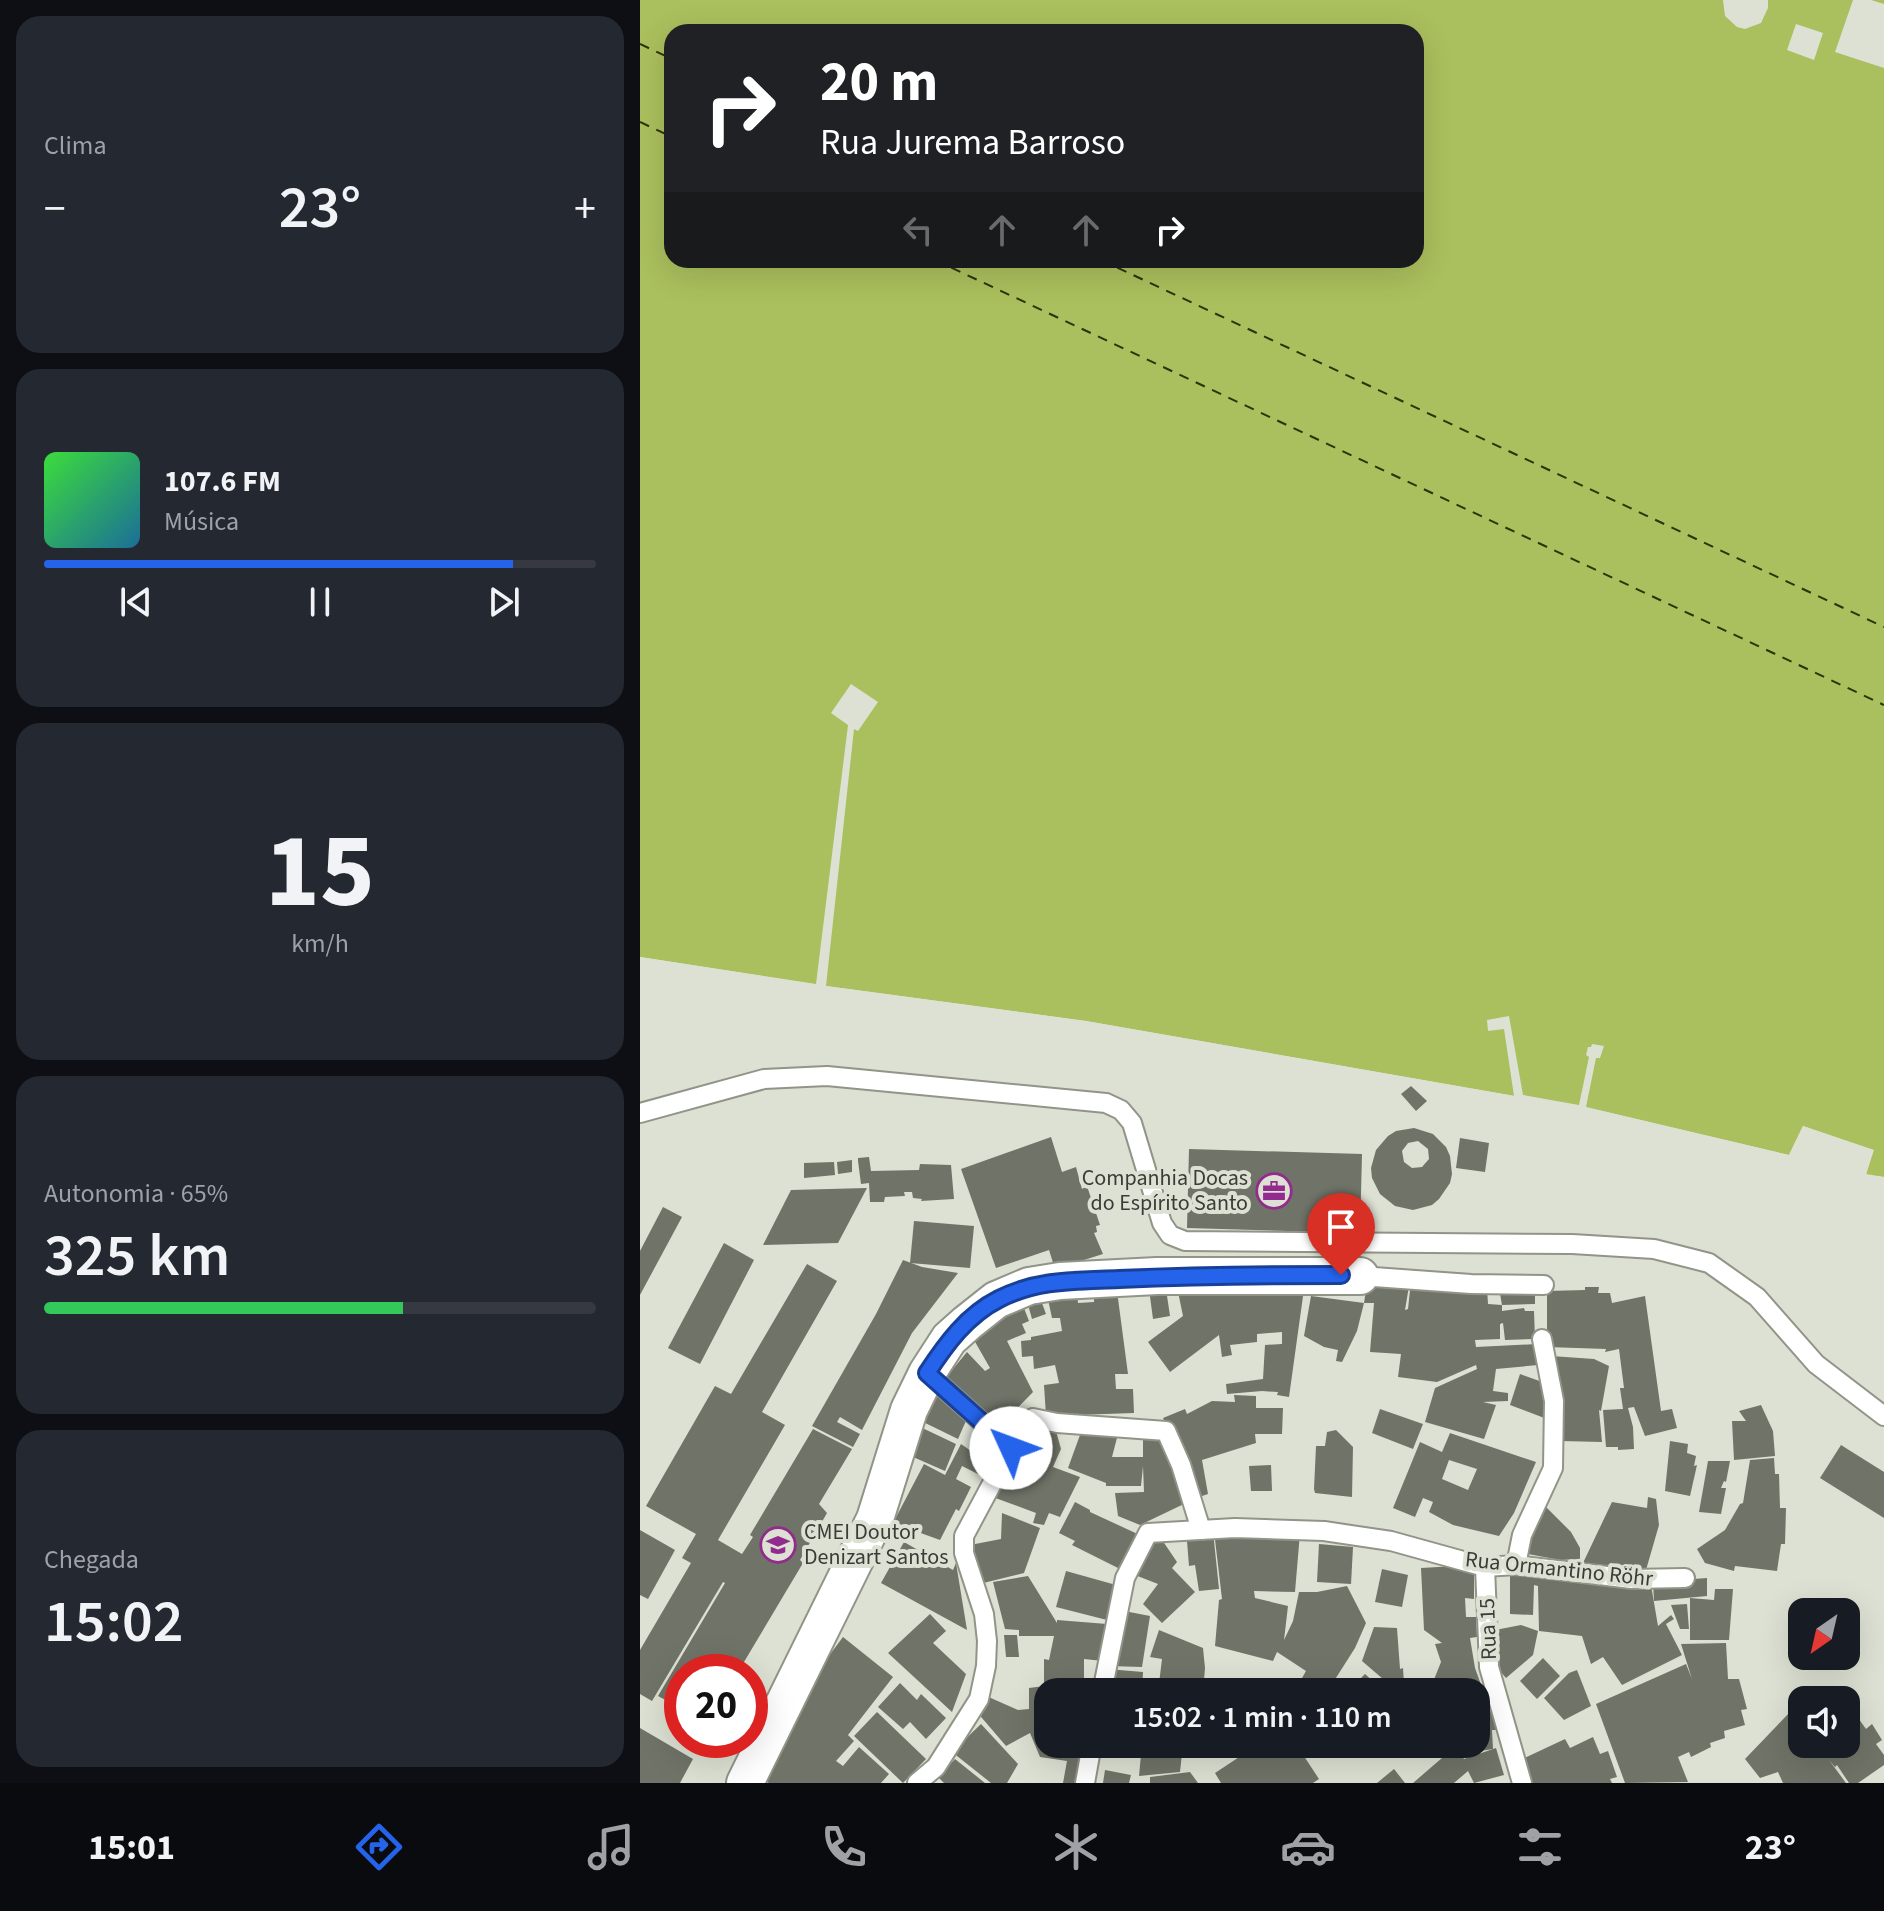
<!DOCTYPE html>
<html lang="pt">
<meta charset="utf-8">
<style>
:root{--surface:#171b24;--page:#242831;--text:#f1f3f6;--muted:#9ea1a6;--line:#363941;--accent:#2563eb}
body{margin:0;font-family:"Source Sans 3",sans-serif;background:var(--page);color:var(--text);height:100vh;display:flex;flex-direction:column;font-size:30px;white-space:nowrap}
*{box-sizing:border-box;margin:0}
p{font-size:26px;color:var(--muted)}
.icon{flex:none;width:44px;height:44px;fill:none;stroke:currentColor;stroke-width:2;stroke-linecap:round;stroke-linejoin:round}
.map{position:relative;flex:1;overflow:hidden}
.details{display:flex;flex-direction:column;gap:16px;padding:16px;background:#0d0f14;width:640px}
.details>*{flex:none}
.guide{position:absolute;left:24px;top:24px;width:760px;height:244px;border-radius:24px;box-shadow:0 8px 32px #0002;background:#202124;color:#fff;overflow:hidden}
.needle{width:52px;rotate:214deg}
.fabs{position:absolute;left:1148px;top:1598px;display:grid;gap:16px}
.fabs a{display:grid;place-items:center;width:72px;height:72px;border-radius:16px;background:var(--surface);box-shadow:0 8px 32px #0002;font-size:40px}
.speed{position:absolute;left:24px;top:1654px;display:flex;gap:16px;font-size:40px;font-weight:700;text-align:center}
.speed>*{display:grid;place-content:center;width:104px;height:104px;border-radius:50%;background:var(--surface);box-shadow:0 8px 32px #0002;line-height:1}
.speed .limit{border:12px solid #d22;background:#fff;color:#111}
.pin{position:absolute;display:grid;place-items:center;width:68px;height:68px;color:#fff;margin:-82px -34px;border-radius:50% 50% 50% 0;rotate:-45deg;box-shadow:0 0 8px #0007}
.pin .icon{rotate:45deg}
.me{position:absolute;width:88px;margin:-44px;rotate:313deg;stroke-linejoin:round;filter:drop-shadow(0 0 6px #0008)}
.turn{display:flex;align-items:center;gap:28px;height:168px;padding:0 24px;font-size:36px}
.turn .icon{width:104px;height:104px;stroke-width:2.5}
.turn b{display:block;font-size:56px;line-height:68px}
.lanes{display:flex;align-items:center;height:76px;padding:0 24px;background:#0003;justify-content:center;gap:40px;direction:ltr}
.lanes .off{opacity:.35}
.big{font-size:60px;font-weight:600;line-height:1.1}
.details .card{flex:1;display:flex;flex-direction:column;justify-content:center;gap:12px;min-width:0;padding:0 28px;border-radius:24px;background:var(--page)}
.details .dial{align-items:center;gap:0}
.dial b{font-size:104px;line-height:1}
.song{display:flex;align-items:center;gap:24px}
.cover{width:96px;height:96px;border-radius:12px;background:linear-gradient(135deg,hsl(120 70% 55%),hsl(200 70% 35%))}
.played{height:8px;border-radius:4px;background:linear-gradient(90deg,var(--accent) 85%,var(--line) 85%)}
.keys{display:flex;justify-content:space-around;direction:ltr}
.heat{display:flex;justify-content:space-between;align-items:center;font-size:44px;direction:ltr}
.charge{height:12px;border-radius:6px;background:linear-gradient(90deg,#34c759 65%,var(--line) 0)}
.trip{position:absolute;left:394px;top:1678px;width:456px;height:80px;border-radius:24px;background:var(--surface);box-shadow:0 8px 32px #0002;font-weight:600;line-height:80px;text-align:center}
.menu{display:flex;height:128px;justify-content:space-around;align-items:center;background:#090b0e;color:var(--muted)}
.menu .icon{width:56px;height:56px}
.menu .active{color:var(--accent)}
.menu b{font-size:36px;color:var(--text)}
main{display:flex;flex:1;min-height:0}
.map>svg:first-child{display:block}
.water{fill:#aabf5d;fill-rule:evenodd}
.pier{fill:#dde1d3}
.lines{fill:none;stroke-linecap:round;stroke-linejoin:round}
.ferry{stroke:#2c340a;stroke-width:2;stroke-dasharray:10 8;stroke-linecap:butt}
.building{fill:#707367;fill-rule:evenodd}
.lane-casing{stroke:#919487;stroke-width:22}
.street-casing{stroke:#919487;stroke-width:40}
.lane{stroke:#fff;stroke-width:18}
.street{stroke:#fff;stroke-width:36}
.route-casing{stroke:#184099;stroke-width:20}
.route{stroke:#2563eb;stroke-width:14}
.labels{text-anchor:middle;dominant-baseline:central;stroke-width:8;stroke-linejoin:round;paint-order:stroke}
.poi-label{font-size:22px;fill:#3a3c37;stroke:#dde1d3;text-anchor:end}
.street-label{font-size:22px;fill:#3a3c37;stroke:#dde1d3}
</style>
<main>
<section class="details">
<div class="card"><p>Clima</p>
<div class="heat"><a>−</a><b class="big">23°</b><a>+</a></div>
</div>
<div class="card">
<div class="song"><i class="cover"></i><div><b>107.6 FM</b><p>Música</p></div></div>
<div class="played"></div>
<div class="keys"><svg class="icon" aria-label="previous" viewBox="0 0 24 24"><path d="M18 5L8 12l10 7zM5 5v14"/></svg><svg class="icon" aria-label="pause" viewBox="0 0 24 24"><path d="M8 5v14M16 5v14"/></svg><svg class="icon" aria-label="next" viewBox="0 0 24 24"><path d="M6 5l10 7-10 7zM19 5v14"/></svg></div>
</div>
<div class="card dial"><b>15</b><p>km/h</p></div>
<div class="card"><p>Autonomia · 65%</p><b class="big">325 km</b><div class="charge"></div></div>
<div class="card"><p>Chegada</p><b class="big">15:02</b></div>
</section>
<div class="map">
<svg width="1244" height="1783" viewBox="0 0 1244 1783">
<rect width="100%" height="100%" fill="#dde1d3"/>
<path class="water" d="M0 0H1244V1177L1226 1175 1233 1150 1163 1126 1149 1155 945 1107 882 1095 875 1096 446 1021 186 986 0 957ZM32 32H776V260H32Z"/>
<g class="pier">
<path d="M1083 0H1128V8L1121 23 1105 29 1097 27 1085 16Z"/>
<path d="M1213 0H1231L1244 4V68L1195 52Z"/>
<path d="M1156 24 1183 33 1174 60 1147 50Z"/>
<path d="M211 684 238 702 218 731 214 729 186 986 446 1021 874 1096 864 1029 848 1031 847 1020 869 1016 883 1095 939 1105 949 1057 946 1055 948 1047H951L952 1044 964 1046 960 1058H956L946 1107 1149 1155 1163 1126 1234 1150 1226 1174 1244 1177V1181L1222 1177 1229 1152 1165 1131 1153 1157 1149 1159 944 1111 882 1099 874 1100 445 1025 185 990 0 961V957L176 984 208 725 191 713Z"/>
</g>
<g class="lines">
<g class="ferry">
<path d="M0 44 32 59"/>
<path d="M0 122 32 137"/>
<path d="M295 260 1244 705"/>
<path d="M461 260 1244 627"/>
</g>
</g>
<g class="building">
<path d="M771 1086 787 1101 776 1111 761 1094Z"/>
<path d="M774 1128 793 1134 806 1147 810 1156 812 1174 810 1183 799 1199 792 1205 773 1210 755 1206 740 1194 732 1178 731 1168 736 1150 748 1136 756 1131ZM778 1141 788 1149 789 1159 782 1167 772 1168 764 1162 762 1151 768 1143Z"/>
<path d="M411 1137 422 1172 436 1167 442 1189 447 1186 460 1225 456 1226 457 1232 454 1233 463 1254 415 1269 409 1250 356 1268 321 1169Z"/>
<path d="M820 1138 849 1143 845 1172 816 1168Z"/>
<path d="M549 1149 722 1154 720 1233 547 1228Z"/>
<path d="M229 1157 231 1171 279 1170 280 1164 311 1165 314 1199 281 1201 282 1199 273 1198 272 1192H264L265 1196 245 1197 244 1202H230L229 1183 221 1184 218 1161V1158Z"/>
<path d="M212 1160V1172L198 1174 197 1162Z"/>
<path d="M194 1162 195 1175 164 1178V1163Z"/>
<path d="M227 1188 198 1243 123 1245 151 1190Z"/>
<path d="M23 1207 42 1217 0 1295V1251Z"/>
<path d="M274 1221 334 1226 330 1268 270 1263Z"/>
<path d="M84 1243 114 1260 60 1364 28 1348Z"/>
<path d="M263 1260 282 1267 318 1273 272 1333 222 1430 200 1417 197 1422 220 1434 213 1447 172 1426 236 1314Z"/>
<path d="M167 1264 197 1281 122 1412 145 1425 78 1540 102 1554 113 1537 110 1535 173 1429 212 1449 179 1504 187 1513 160 1560 163 1563 98 1672H42V1709L18 1696 85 1583 83 1582 12 1701 0 1694V1650L51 1563 42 1558 56 1534 6 1506 75 1386 91 1394Z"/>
<path d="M771 1281 847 1288 848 1304 862 1305 859 1288H895V1304L862 1305V1311L884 1308 885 1311H894L895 1339 865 1340 863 1323 860 1324V1339L835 1340 836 1347 897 1344 898 1365 856 1369 853 1391 868 1393V1401L843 1402 856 1405 844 1439 785 1422 795 1388 837 1369 836 1365 797 1382 758 1377 761 1354 730 1352 734 1303H724L727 1284 735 1286V1283L769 1286 765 1310 768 1309Z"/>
<path d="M537 1287 664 1289 649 1397 637 1395 638 1392 622 1391 587 1394 586 1384 623 1379 625 1345 642 1344V1332L617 1334V1342L590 1345 592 1355 582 1357 579 1335 530 1372 508 1342 543 1316Z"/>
<path d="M945 1287H959L958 1293H970L972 1303 1005 1296 1021 1411 1032 1409 1037 1428 1005 1436 994 1407 988 1408 993 1427 994 1449 978 1450V1447H966L963 1410 983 1409 980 1388H984L979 1349 965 1352 966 1349 907 1347V1291L945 1290Z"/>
<path d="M509 1289H526L530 1316 513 1319Z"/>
<path d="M406 1290 437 1291 438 1303 454 1302V1296L477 1291 488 1374H475L476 1389H493L494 1413 406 1416 404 1385 419 1383 415 1365 394 1369 393 1356 382 1357 381 1341 391 1340V1337L422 1331 420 1318H412Z"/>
<path d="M399 1295 406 1314 392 1319 387 1301Z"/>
<path d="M671 1296 724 1303 717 1331 702 1362 696 1361 698 1350 684 1347 664 1336Z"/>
<path d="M382 1303 389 1321 382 1324 386 1333 367 1341 393 1392 356 1430 303 1381 327 1352 345 1371 350 1368 330 1333Z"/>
<path d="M911 1356 954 1359 969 1366 961 1411 959 1410 962 1442 921 1441 917 1408 919 1374H910Z"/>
<path d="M880 1374 908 1384 907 1419 870 1405Z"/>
<path d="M295 1384 329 1414 318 1439 275 1418Z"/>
<path d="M594 1395 616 1396V1408H643L642 1434H615L616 1443 562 1460 568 1494 553 1499 539 1453 523 1418 545 1409 547 1414 572 1401 595 1402Z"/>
<path d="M1121 1405 1133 1431 1135 1456 1094 1460 1092 1421H1106L1099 1411Z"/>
<path d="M740 1409 783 1424 773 1449 732 1433Z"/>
<path d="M394 1422 414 1433 416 1431 421 1449 413 1467 440 1477 420 1517 409 1513 404 1525 393 1523 396 1513 350 1496Z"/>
<path d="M276 1425 316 1444 305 1471 264 1453Z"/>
<path d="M696 1430 713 1447 712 1497 675 1493 674 1489 676 1446H685L687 1432Z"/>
<path d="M449 1432 478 1434 472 1457H503V1440H520L535 1456 546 1503 500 1525 478 1516 475 1493 504 1492 503 1466 501 1486H466V1483L428 1468 440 1435Z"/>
<path d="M340 1433 355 1441 338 1474 322 1466 316 1479 331 1487 319 1511 316 1509 300 1540 253 1523 284 1464 305 1475 321 1444 331 1451Z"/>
<path d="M810 1433 896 1462 874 1513 859 1536 813 1525 789 1512 793 1502 783 1498 775 1517 753 1508 780 1442 802 1452ZM809 1460 837 1469 828 1490 802 1479Z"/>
<path d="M1030 1441 1048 1444 1047 1453 1056 1456 1054 1466 1057 1465 1050 1496 1025 1491Z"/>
<path d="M1201 1445 1244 1472V1518L1180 1478Z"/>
<path d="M1134 1458 1135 1474H1139L1140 1508H1146L1145 1544H1141L1137 1571 1095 1566 1094 1571 1065 1563 1057 1549 1085 1530 1100 1504 1103 1503 1110 1460Z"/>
<path d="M1068 1461H1090L1086 1482 1084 1481 1081 1488H1086L1081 1514 1059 1512Z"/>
<path d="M631 1465 632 1491H611L609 1466Z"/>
<path d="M1008 1497 1016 1499 1019 1525 1006 1570 943 1563 972 1502 1007 1508Z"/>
<path d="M435 1502 450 1510V1512L502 1536 484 1571 432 1545 435 1541 419 1533Z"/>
<path d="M905 1506 931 1532 940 1548V1559L920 1560 883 1553Z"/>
<path d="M362 1513 400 1528 384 1573 335 1585 330 1545 361 1539Z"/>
<path d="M0 1530 35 1550 8 1599 0 1595Z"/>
<path d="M573 1531 579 1589 559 1591 555 1565 549 1566 547 1541 557 1540 556 1533Z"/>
<path d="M574 1531 660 1533 655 1592 614 1591 615 1598 648 1606 644 1640 653 1621 659 1592H677L707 1586 726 1623 715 1648 687 1692 662 1678 666 1671 637 1652 633 1661 575 1646 579 1600 582 1599Z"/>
<path d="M518 1534 537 1562 532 1568 555 1592 522 1623 503 1604 518 1584 495 1575Z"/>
<path d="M264 1542 313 1570 316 1563 327 1630 241 1583Z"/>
<path d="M679 1544 713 1547 711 1584 677 1582Z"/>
<path d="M834 1565V1599L825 1598 826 1617H836L837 1637 830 1638 835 1668 849 1707 856 1706 860 1730H852L853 1749 821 1754 824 1759 856 1748 864 1775 834 1783 828 1771 814 1783H773L817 1745 821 1754 820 1744H836V1692H789L801 1662 795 1644 802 1643 784 1630 781 1568Z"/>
<path d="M742 1569 768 1575 762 1607 735 1602Z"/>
<path d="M426 1571 476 1585 467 1620 416 1607Z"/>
<path d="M870 1572 1011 1585 1018 1626 1031 1615 1034 1619 1026 1624 1042 1655 982 1685 963 1657 951 1664 942 1636 899 1631 898 1586 894 1585 893 1615 870 1614Z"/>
<path d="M388 1576 417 1623V1620L467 1624 463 1661 444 1659V1692H408V1744H447L438 1783H423L427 1761 400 1757 390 1733 366 1746 336 1711 344 1695 378 1710 389 1709V1688L404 1686V1659L409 1660 414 1636H379V1630L365 1629 353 1582Z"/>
<path d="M1067 1578V1596L1014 1601 1013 1582Z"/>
<path d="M1075 1589H1093L1089 1640H1050V1598L1074 1600Z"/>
<path d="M1047 1604 1049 1629H1040L1031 1605Z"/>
<path d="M479 1610 510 1616 502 1667 470 1666Z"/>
<path d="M290 1614 306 1631 293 1643 326 1674 312 1712 248 1653Z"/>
<path d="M881 1625 898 1631 893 1655 866 1678 853 1663 850 1631Z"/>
<path d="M734 1627 757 1628 760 1669 763 1668 764 1684 750 1685 722 1661Z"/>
<path d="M519 1630 563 1648 565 1668 563 1692H518L522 1659 510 1657Z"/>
<path d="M364 1635H377L379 1657H366Z"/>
<path d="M203 1637 253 1677 208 1735 214 1741 196 1761 203 1766 219 1747 249 1774 241 1783H129L121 1778 140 1753 133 1748 158 1697Z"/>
<path d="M1086 1643 1088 1679H1099L1107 1709 1101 1710 1105 1725 1084 1731 1085 1738 1070 1743 1071 1747 1051 1757 1049 1752 1038 1757 1048 1782 985 1783 956 1704 1046 1664 1052 1679 1041 1644Z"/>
<path d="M903 1658 920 1676 897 1699 880 1681Z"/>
<path d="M467 1669 503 1672 502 1692H466Z"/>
<path d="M937 1670 951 1706 924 1720 904 1698 929 1673Z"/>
<path d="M725 1674 745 1692H707Z"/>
<path d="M260 1683 277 1700 281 1694 306 1718 286 1739 270 1722 263 1729 238 1707Z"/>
<path d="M1206 1701 1226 1729 1232 1724 1242 1740 1236 1744 1244 1755V1765L1218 1783H1209L1197 1765 1195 1767 1189 1760 1206 1783H1143L1138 1772 1120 1778 1105 1759 1152 1710 1161 1711 1162 1744H1176L1184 1755 1188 1753 1182 1744H1206Z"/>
<path d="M237 1712 286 1759 263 1783 214 1736Z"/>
<path d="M341 1724 378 1764 367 1783H351L312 1752Z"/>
<path d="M0 1728 53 1759 40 1783H0Z"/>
<path d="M953 1737 960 1754 968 1751 977 1777 970 1779 972 1783H883L876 1762 925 1739 930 1748Z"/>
<path d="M502 1744H543L540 1772 499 1776Z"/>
<path d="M619 1744H656L679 1779 673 1783H581L575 1773Z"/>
<path d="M315 1759 345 1783H304L298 1777Z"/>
<path d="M754 1769 765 1783H737Z"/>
<path d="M465 1770 491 1775 489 1783H463Z"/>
<path d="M550 1772 558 1783H510V1777Z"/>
</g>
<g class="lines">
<defs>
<g id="lane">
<path d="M0 1113 124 1079 187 1076 466 1103 481 1110 492 1123 522 1223 530 1235 545 1241 932 1244 1014 1249 1069 1263 1117 1297 1176 1364 1244 1416"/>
<path d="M720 1276 831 1284 904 1285"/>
<path d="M287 1373 371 1448"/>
<path d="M876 1565 882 1535 913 1468 914 1401 902 1339"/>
<path d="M845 1567 849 1667 882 1783"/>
<path d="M462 1692 485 1578 508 1533 595 1528 684 1531 751 1541 845 1567 876 1565 992 1579 1045 1578"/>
<path d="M277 1783 296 1767 339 1699 346 1666 347 1641 344 1614 324 1553V1536L371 1448 393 1418 417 1423 526 1431 541 1465 561 1530"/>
<path d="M445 1783 452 1744"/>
</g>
<path id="street" d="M105 1783 235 1519 269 1410 287 1373 309 1339 327 1323 356 1300 389 1286 420 1281 517 1276H720"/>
</defs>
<use href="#lane" class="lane-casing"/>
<use href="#street" class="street-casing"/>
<use href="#lane" class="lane"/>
<use href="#street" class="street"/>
</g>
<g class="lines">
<defs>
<path id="route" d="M371 1448 287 1373C306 1344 327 1315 359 1299 398 1279 437 1281 479 1279 553 1276 627 1275 701 1275"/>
</defs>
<use href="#route" class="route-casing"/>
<use href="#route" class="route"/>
</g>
<defs>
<symbol id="office-ring" viewBox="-11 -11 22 22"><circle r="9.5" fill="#dde1d3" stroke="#932a8e" stroke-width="1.5"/><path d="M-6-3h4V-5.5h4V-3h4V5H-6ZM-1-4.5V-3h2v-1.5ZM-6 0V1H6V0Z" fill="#932a8e"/></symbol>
<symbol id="school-ring" viewBox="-11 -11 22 22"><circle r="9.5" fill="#dde1d3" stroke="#932a8e" stroke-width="1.5"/><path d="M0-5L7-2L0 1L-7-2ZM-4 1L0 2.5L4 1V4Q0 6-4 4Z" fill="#932a8e"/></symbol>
</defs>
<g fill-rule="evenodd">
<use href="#office-ring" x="614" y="1171" width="40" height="40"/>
<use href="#school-ring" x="118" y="1525" width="40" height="40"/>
</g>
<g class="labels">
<g class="poi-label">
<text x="608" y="1178">Companhia Docas<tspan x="608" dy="25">do Espírito Santo</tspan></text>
<text x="164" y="1532" text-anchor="start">CMEI Doutor<tspan x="164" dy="25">Denizart Santos</tspan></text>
</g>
<g class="street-label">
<text transform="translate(919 1569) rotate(6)">Rua Ormantino Röhr</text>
<text transform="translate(848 1629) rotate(-92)">Rua 15</text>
</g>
</g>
</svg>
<div class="fabs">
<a><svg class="needle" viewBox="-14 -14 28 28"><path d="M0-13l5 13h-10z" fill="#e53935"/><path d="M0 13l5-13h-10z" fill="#9ea1a6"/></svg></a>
<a><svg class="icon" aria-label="sound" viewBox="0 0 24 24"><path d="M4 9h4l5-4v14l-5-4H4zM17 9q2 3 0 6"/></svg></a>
</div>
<div class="speed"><div class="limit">20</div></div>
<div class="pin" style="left:701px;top:1275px;background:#d93025"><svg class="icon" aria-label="arrive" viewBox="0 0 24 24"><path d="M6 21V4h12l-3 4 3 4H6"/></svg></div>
<svg class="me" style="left:371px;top:1448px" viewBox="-20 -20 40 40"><circle r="19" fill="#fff"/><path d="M0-13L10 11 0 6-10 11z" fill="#2563eb"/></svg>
<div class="trip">15:02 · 1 min · 110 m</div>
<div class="guide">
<div class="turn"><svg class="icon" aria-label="right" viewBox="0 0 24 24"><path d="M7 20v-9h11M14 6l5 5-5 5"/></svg><div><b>20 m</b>Rua Jurema Barroso</div></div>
<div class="lanes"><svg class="icon off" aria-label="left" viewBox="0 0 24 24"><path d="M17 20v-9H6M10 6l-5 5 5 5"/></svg><svg class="icon off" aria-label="ahead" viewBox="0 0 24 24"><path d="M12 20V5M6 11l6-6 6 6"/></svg><svg class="icon off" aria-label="ahead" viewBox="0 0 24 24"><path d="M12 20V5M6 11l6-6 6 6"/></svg><svg class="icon" aria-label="right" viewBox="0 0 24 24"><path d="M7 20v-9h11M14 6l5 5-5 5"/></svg></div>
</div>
</div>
</main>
<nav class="menu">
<b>15:01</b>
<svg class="icon active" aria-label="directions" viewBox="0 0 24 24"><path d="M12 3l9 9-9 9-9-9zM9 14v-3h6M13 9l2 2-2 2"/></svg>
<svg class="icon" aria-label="music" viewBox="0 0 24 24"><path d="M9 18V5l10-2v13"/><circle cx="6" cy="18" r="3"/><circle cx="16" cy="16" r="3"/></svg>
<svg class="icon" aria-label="phone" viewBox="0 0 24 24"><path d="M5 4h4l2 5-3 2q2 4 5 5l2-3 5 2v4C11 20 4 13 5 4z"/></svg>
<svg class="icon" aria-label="climate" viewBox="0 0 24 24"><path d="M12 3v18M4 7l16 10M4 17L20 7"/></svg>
<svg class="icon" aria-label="car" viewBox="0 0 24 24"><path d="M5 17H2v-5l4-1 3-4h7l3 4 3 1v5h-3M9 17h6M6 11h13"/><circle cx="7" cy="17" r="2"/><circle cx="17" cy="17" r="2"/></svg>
<svg class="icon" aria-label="filters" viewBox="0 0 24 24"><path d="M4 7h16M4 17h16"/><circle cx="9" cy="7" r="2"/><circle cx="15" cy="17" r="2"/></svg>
<b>23°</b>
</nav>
